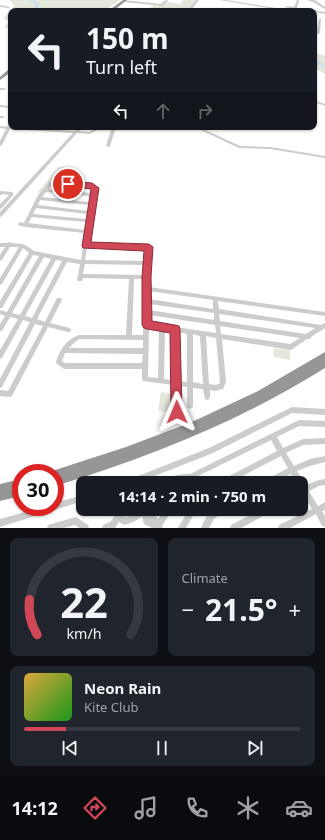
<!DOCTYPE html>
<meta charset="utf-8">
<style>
:root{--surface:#171b24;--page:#20242c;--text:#f1f3f6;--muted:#9ea1a6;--line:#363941;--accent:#d04757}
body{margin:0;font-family:"Noto Sans",sans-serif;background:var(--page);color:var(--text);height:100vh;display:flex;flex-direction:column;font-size:15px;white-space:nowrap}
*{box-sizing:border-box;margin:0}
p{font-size:13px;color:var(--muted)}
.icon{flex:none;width:22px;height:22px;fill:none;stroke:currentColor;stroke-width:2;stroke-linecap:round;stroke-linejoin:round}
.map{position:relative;height:528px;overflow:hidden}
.drawer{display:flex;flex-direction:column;gap:10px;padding:10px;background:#0d0f14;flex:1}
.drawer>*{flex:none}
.hud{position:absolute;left:8px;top:8px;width:309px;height:122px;border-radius:8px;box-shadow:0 1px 3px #0004;background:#171b24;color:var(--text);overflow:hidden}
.speed{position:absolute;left:12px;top:464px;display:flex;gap:8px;font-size:20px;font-weight:700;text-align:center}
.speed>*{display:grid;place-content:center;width:52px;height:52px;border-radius:50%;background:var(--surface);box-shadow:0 1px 3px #0004;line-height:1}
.speed .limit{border:6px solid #d22;background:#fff;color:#111}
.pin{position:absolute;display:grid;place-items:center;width:34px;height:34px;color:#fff;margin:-17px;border:2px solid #fff;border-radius:50%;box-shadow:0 1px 4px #0007}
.me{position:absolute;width:44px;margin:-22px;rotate:359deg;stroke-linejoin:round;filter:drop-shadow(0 0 3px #0008)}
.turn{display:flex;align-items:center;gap:14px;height:84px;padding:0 12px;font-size:18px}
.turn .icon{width:52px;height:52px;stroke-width:2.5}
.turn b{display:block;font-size:28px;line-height:34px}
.lanes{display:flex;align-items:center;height:38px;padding:0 12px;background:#0003;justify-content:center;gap:20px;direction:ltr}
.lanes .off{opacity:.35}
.big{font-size:30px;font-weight:700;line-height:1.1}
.drawer .widget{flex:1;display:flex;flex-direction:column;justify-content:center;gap:6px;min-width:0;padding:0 14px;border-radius:8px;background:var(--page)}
.drawer .dial{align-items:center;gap:0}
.dial svg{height:104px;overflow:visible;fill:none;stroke:var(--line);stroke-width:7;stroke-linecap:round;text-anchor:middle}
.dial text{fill:var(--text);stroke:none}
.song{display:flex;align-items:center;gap:12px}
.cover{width:48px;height:48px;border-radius:6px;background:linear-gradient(135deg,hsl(40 70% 55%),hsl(120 70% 35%))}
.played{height:4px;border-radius:2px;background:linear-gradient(90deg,var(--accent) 15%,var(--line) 15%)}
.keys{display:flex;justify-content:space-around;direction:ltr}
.heat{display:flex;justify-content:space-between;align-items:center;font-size:22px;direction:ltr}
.drawer .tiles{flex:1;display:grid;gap:10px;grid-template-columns:1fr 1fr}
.widget:last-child{grid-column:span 2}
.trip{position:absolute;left:76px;top:476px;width:232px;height:40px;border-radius:8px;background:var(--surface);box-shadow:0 1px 3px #0004;font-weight:700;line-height:40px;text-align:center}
.dock{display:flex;height:64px;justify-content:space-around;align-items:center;background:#090b0e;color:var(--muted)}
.dock .icon{width:28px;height:28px}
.dock .active{color:var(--accent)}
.dock b{font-size:18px;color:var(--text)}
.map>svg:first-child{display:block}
.green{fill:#e3e7dc}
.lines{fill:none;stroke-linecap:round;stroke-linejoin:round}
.river{fill:#cddfe8;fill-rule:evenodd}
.minor{fill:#ccc;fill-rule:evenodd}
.highway{fill:#969696;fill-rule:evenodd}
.route{fill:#d04757;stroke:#872e39}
</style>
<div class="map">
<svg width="325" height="528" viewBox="0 0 325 528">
<rect width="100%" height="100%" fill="#fff"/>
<g class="green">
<path d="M6 0H120L104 11H11V27L3 28 10 22 4 18 14 6 11 1Z"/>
<path d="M183 0H198L186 11H146L154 5 159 6 163 1 180 4Z"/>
<path d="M314 52 325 56V74L314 68Z"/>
<path d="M59 167H67L61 182H50L41 193H37Z"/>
<path d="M274 348 290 350V360L273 357Z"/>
<path d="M161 392 172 394 169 412 158 411Z"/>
</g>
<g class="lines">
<g class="river">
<path d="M27 0H32L38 2 39 11H35V4Z"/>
<path d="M164 10H172L174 11H162Z"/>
<path d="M314 59 325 65V68L314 62Z"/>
</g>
<g class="minor">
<path d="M123 0 162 4 166 0H168L163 6 124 2 123 1Z"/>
<path d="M197 0H199L192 9H190V7Z"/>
<path d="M219 0H226L282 9 281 10Z"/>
<path d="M297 0H299L297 8 325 12V14L314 12V11H306L297 9 295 11 294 10V9L285 7 286 6 294 7Z"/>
<path d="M307 0H315L325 7V9L313 2Z"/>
<path d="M0 5 10 7 9 8 0 7Z"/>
<path d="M320 18 321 19 320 33 318 34 316 33 319 19Z"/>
<path d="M0 88H4L6 89 4 90H0Z"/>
<path d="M314 100 325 104V106L314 102Z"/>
<path d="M0 105 11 106V108L0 107Z"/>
<path d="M0 116H3L5 117 3 118H0Z"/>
<path d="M0 126 75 131 79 127H83L79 131 89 132 97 128 99 129 90 134 77 133 2 216 0 217V212L73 133 10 129 2 145 0 146V141L6 129 0 128Z"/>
<path d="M112 127H116L110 146 108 147 106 146Z"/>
<path d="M194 127H199L240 146 270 147 325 156V158L270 149 239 148Z"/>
<path d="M49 182 96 186V187L95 194 96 195 95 196 93 212V213L92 214 91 220 92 221 91 222 90 231V232L89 233 88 244 151 246V247L149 287 325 312V316L218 301 219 309 321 325 325 323V328L311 337 310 339H307L291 350 222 339 226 382 223 389 215 391 210 390V397L209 399 207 400 205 399 203 389 193 388V406L192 408 190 409 188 408 187 406V387L179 386 180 412 179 414 177 415 175 414 174 412 173 385 143 381 142 379V369H64L57 364 56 362C60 349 66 340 79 335H126L129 279 83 278 82 281H78L77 280 80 264 67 262 37 319 45 322 57 298H61L62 300 50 323 70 328 71 330 70 332H68L48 327 12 396 10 397 0 396V390L8 391 43 326 35 324 2 387 0 388V379L30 322 23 320 2 358 0 359V350L18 319 10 317 2 331H0V324L5 316 0 314V310L7 312 39 256 33 255 2 308H0V301L29 253 23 248 2 284 0 285V278L19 247H10L2 260 0 261V255L5 247H0V243H7L9 242 11 243 22 244 27 246 34 251 81 260 85 233 25 227 18 225V224L20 222 24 223 37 197ZM52 185 92 188 91 193 49 189ZM46 192 90 196 89 202 42 197ZM40 200 89 205 88 211 38 205ZM36 208 88 214 87 219 33 214ZM32 217 86 222 85 230 28 223ZM87 248 146 249V261L85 260ZM44 257 51 259 20 315 12 313ZM56 260 62 261 32 318 25 316ZM85 264 145 265V275L83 274ZM134 279H144L143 335H132ZM149 291 213 300V309L149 299ZM149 304 214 313V320L149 310ZM219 314 315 328 306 334 220 321ZM149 315 215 325 216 333 149 323ZM220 326 300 338 290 344 221 334ZM149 328 159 329 158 378 148 377ZM165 330 172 331 173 380 164 379ZM178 332 187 334V382L179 381ZM193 334 200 336 203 384 193 382ZM206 336 216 338 220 382 219 384 215 385 209 384ZM79 339 143 340V348H69L74 343ZM65 353 143 354 142 363H65L62 361Z"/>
<path d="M0 191 12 192 14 194 2 208 0 209V204L9 195 2 194 0 196Z"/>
<path d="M292 407 325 409V415L292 413 213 453 137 483H125L126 481 128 480 209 448Z"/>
<path d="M299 420 325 421V427L299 426 277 437 283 448 303 439 325 438V444L303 445 286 453 294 466 310 459 325 456V462L310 466 297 471 306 485 319 480 325 479V485L319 486 309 491 318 506 325 502V510L322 511 325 516V527L322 526 316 514 290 528H278L279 525 312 509 303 494H301V483H297L291 474 273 483H263L264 481 288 468 281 456 229 483H219L220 481 277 451 271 440 192 479 190 483H183V481H177L175 483H166C171 474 180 474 190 474Z"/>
<path d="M83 495V501L0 527V519L43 507H55V503Z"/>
<path d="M108 509H116L121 514 125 517 132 515 139 509H147V512L153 513 158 519 165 509H173L162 526 163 528H152L144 524 142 516C137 521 131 523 124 525L119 522 115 528H102L103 525 110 522 114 517Z"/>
<path d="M189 509H197L186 528H178Z"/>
<path d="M214 509H224L223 512 214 519 209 528H201L208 513Z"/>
<path d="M261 509H272L271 512 241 528H230L231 525Z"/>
<path d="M76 517 88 525 89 528H79L75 525 64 528H47L48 525 51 524Z"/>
</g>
<g class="highway">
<path d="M123 0H127L113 11H108Z"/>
<path d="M9 69H11V72L0 80V77Z"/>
<path d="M325 352V368C238 422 152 456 55 486V473H51L52 471 126 447 192 422 258 391Z"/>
<path d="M21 479V496L0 501V484Z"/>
</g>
</g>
<path class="route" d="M68 181 92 183 99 188 91 242 149 244 153 247 151 277 152 321 175 325 179 326 180 329 182 412 181 416 177 417 173 416 171 412 170 333 147 329 144 328 142 325V277L144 251 83 248 82 246 91 189 65 186V182Z"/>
</svg>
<div class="speed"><div class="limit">30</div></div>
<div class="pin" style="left:68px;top:184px;background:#d93025"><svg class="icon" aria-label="arrive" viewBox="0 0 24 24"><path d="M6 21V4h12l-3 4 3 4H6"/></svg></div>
<svg class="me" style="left:177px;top:412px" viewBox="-20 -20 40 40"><path d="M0-17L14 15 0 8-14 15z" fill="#d04757" stroke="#fff" stroke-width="4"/></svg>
<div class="trip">14:14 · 2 min · 750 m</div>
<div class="hud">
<div class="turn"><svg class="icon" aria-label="left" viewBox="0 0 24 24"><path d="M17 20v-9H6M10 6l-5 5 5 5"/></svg><div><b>150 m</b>Turn left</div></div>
<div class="lanes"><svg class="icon" aria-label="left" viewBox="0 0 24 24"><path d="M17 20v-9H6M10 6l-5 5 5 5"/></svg><svg class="icon off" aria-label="ahead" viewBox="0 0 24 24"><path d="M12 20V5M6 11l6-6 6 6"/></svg><svg class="icon off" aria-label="right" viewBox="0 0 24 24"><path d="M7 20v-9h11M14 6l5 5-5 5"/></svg></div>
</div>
</div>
<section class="drawer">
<div class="tiles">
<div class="widget dial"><svg viewBox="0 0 100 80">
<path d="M14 69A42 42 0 1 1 86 69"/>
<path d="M14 69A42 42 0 0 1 8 42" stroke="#d04757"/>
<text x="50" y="56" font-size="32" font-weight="700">22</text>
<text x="50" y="72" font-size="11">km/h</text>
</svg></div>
<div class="widget"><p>Climate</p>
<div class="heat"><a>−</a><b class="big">21.5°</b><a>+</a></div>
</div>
<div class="widget">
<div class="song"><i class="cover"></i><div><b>Neon Rain</b><p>Kite Club</p></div></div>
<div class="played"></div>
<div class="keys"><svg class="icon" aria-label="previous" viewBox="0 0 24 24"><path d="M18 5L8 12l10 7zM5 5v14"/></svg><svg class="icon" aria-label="pause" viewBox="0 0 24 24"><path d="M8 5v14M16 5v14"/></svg><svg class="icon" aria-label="next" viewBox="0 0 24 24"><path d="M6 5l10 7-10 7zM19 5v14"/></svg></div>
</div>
</div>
</section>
<nav class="dock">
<b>14:12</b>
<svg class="icon active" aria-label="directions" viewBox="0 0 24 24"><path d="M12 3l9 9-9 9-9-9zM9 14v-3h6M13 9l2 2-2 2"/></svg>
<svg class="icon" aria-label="music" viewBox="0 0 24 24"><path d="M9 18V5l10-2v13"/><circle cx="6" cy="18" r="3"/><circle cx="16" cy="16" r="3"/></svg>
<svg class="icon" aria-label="phone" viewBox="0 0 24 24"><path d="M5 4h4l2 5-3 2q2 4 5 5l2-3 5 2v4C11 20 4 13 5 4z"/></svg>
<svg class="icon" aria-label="climate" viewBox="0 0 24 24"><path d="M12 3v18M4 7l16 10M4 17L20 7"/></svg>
<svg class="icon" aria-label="car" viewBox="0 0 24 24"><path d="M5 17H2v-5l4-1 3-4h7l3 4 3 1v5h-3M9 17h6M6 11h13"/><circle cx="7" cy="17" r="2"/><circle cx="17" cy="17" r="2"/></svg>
</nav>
